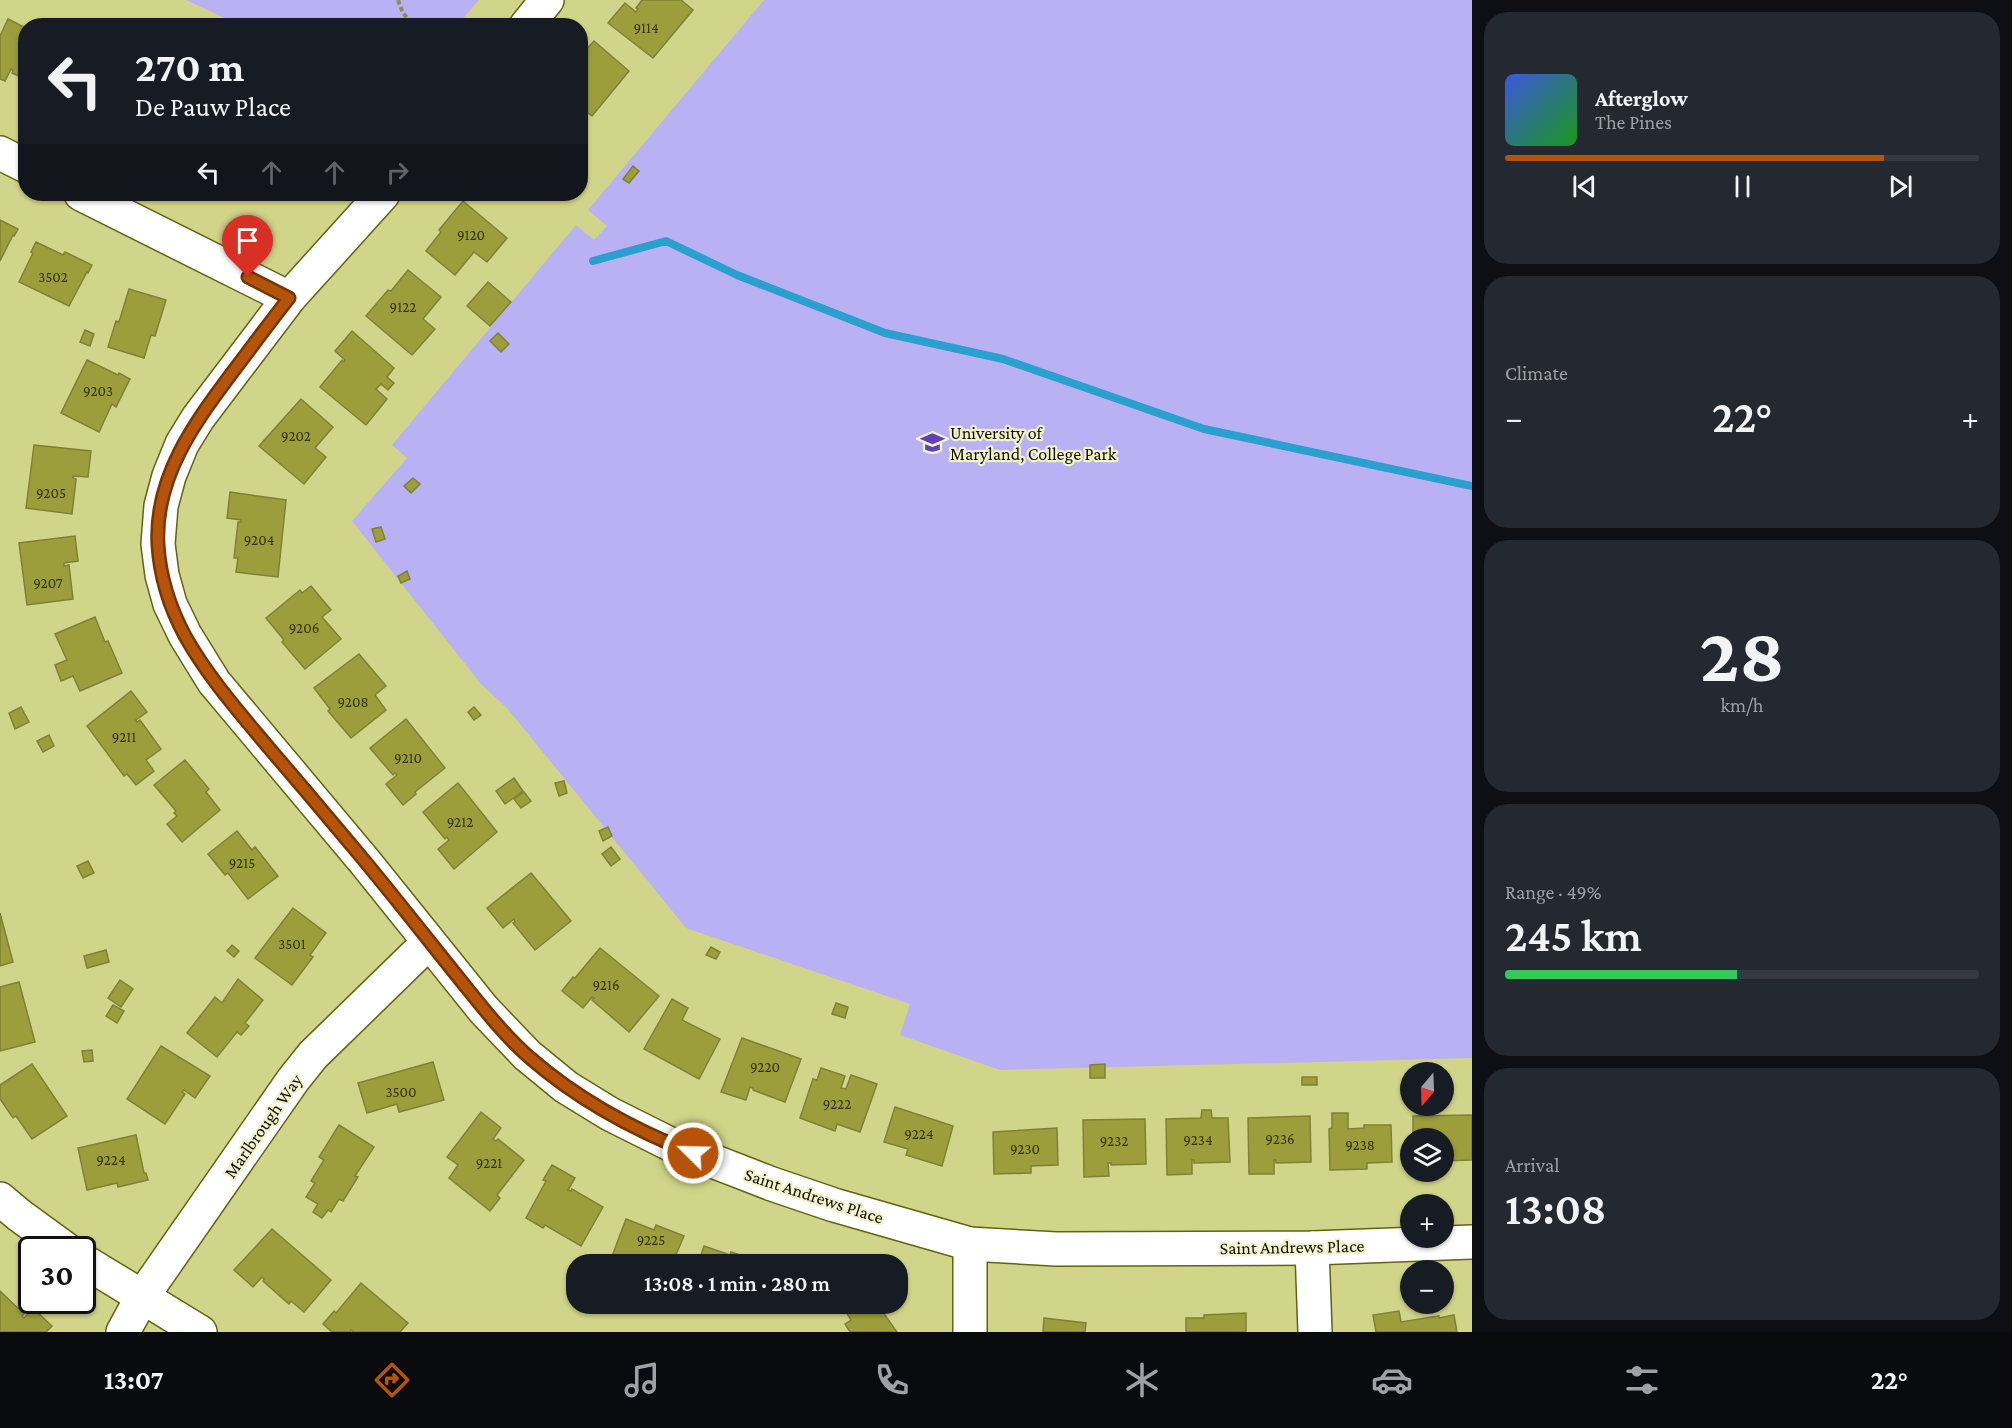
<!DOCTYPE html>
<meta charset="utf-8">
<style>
:root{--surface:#171b24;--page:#242831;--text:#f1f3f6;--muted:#9ea1a6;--line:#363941;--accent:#b45309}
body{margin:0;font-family:"Crimson Pro",serif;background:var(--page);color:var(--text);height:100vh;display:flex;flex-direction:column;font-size:22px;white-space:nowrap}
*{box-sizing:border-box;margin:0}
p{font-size:20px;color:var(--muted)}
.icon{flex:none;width:33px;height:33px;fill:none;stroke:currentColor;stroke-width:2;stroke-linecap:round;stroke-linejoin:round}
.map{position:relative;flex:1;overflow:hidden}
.drawer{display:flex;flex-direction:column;gap:12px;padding:12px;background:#0d0f14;width:540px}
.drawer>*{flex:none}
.top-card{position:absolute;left:18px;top:18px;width:570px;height:183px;border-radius:24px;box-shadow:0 2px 4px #0004;background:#171b24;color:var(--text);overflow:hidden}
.needle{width:39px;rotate:199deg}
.fabs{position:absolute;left:1400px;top:1062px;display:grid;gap:12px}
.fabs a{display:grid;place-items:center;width:54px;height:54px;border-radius:50%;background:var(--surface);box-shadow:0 2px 4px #0004;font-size:30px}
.speed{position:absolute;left:18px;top:1236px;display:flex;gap:12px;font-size:30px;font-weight:700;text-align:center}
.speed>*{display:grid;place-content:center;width:78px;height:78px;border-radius:50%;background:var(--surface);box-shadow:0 2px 4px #0004;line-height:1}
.speed .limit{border:3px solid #111;border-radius:9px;background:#fff;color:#111}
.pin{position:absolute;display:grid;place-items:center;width:51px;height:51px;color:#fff;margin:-62px -26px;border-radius:50% 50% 50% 0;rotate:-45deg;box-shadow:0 0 6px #0007}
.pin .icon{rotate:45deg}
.me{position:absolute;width:66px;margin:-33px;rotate:293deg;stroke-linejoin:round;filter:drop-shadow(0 0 4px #0008)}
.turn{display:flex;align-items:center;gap:21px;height:126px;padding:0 18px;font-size:27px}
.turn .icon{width:78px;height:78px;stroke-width:2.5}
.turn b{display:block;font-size:42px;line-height:51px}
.lanes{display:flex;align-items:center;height:57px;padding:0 18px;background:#0003;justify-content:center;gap:30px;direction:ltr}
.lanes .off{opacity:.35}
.big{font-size:45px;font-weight:600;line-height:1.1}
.drawer .widget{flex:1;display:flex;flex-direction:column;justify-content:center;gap:9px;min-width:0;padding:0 21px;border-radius:24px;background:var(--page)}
.drawer .dial{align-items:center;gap:0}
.dial b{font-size:78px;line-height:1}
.song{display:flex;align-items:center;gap:18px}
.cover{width:72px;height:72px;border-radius:9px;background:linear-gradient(135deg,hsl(230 70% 55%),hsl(120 70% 35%))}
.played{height:6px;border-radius:3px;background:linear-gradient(90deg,var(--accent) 80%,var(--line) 80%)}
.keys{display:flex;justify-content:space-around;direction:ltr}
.heat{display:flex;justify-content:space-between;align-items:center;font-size:33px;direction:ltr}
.charge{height:9px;border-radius:4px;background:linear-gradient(90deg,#34c759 49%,var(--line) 0)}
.trip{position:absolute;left:566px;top:1254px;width:342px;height:60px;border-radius:24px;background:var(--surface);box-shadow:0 2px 4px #0004;font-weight:600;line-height:60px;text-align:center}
.dock{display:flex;height:96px;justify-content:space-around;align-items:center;background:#090b0e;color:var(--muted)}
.dock .icon{width:42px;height:42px}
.dock .selected{color:var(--accent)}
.dock b{font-size:27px;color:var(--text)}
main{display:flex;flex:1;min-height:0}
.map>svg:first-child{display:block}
.green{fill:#bab0f4}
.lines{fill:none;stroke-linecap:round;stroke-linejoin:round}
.stream{stroke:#2aa0cf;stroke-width:8}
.building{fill:#9c9e3b;stroke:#7f8136;stroke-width:1.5}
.minor-casing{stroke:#626313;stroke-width:36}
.path{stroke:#8b8e57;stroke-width:4;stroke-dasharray:4.5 3;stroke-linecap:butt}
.minor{stroke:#fff;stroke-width:33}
.route-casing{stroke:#753606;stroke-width:15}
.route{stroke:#b45309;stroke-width:10}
.labels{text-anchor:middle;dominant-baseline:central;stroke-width:4.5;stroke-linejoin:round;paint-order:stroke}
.number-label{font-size:15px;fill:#34340f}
.poi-label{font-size:18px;fill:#110;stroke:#f1f3ce;text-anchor:start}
.street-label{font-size:18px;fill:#110;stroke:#f1f3ce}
</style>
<main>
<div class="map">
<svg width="1472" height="1332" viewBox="0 0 1472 1332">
<rect width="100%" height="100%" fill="#d1d589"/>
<g class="green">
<path d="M186 0H479L457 25H240Z"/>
<path d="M764 0H1472V1058L1000 1070 900 1035 910 1004 686 928 507 708 481 684 352 521 407 458 392 445 576 225 594 240 607 226 588 210Z"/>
</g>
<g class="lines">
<path class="stream" d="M593 261 666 241 737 275 885 333 1003 359 1204 429 1472 486"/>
</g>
<g class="building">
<path d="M642 0H681L693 10 653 58 608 23 625 3 636 12 638 9 636 8Z"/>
<path d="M8 19 26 28V79L12 73 13 70 11 69 5 81 0 79V36Z"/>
<path d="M594 41 629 71 592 116 580 107V56Z"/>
<path d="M633 166 639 171 629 183 623 179Z"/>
<path d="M463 201 507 238 487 262 474 252 455 275 426 251 441 232 439 230Z"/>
<path d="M0 220 18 229 14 236 13 235 0 261Z"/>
<path d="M36 242 63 255 65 252 92 265 88 273 87 272 69 306 19 282 33 253 31 252Z"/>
<path d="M408 270 441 297 423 319 435 329 412 355 366 316 388 290 391 291Z"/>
<path d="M488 282 511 302 490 326 467 306Z"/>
<path d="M129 289 166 300 155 336 151 335 144 358 108 347 116 321 119 322Z"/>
<path d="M85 330 94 334 90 346 80 342Z"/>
<path d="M352 331 394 368 387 377 394 383 388 390 381 384 376 389 387 399 366 425 320 387 342 360 344 362 345 360 335 351Z"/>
<path d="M498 333 509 344 501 352 490 341Z"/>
<path d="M87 360 118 375 119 373 130 379 116 407 112 404 99 432 61 413Z"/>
<path d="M301 399 333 427 315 448 326 457 304 484 259 446Z"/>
<path d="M34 445 91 451 88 477 73 476V478L76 479 72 514 26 508Z"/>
<path d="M413 478 420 484 411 493 404 486Z"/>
<path d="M230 492 286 500 278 577 236 572 238 558H234L238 522H241V520L227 518Z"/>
<path d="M381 527 385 539 376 542 372 529Z"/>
<path d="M75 536 78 561 64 563V566L69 565 73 599 27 605 19 543Z"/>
<path d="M407 571 410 579 401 583 398 576Z"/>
<path d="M311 586 331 610 322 617 341 639 305 669 282 642 284 640 266 618 300 590 302 593Z"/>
<path d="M95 617 105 642 108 641 122 673 80 691 73 676 61 681 55 665 67 660 55 634Z"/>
<path d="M359 654 386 686 375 695 386 710 351 738 328 711 330 709 314 688Z"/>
<path d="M131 691 147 712 136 720 137 722 140 720 161 749 146 760 154 771 136 785 127 774 124 776 87 726Z"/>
<path d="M21 707 29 722 15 729 9 713Z"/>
<path d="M474 707 481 715 474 720 468 712Z"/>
<path d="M406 719 445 768 415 792 416 794 403 805 386 784 397 775 395 773 393 775 370 748Z"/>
<path d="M49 735 54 746 43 752 37 741Z"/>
<path d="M185 760 209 789 206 792 220 810 182 842 167 824 177 816 174 813 176 811 154 785Z"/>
<path d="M514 778 523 791 505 804 496 791Z"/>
<path d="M564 781 567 793 559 796 555 783Z"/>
<path d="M458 783 497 832 454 869 438 849 449 840 447 837 445 839 423 812Z"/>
<path d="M524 792 531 801 521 808 514 799Z"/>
<path d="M608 827 612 836 603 841 599 831Z"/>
<path d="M237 831 252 850 255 847 278 876 248 899 228 873 225 875 208 854Z"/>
<path d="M611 847 620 859 611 866 602 854Z"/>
<path d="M88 861 94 873 83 878 77 866Z"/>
<path d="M531 873 571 921 535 950 513 923 515 922 514 919 503 928 487 908Z"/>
<path d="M293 908 326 933 310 955 313 957 292 985 255 958Z"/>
<path d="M0 913 13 962 0 966Z"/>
<path d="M232 945 239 951 234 957 227 951Z"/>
<path d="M711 947 720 952 716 959 706 955Z"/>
<path d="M600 948 659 996 629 1032 592 1000 594 998 592 997 583 1008 562 991 573 977 575 978Z"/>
<path d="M106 950 109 962 87 968 84 956Z"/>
<path d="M238 979 263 1000 245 1023 249 1026 241 1035 237 1032 217 1057 187 1033 215 997 222 1003Z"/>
<path d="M120 980 133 989 121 1007 108 998Z"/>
<path d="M19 982 35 1042 0 1051V987Z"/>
<path d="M672 999 688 1008 682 1020 720 1039 699 1079 644 1049Z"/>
<path d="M836 1003 848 1007 845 1018 832 1014Z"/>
<path d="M113 1005 124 1011 117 1023 106 1016Z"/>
<path d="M742 1038 801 1059 785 1102 753 1090V1088L750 1087 746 1100 721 1092Z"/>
<path d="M161 1046 210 1076 195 1098 184 1090 182 1092 185 1094 165 1124 127 1099Z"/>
<path d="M92 1050 93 1061 84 1062 82 1051Z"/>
<path d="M433 1062 444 1100 399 1112 397 1104 367 1113 358 1083Z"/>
<path d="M32 1064 67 1116 32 1139 16 1116 13 1118 0 1099V1085Z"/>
<path d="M1105 1064V1078H1090V1065Z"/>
<path d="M821 1068 845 1076 841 1088 846 1089 851 1075 877 1084 860 1132 837 1124 835 1131 800 1118 813 1079 817 1080Z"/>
<rect x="1302" y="1077" width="15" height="8"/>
<path d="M895 1107 953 1126 942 1166 906 1155 908 1149 884 1142Z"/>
<path d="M1202 1110H1211L1212 1118H1228L1230 1162 1194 1163V1160H1192V1174L1167 1175 1166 1119 1201 1118Z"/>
<path d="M481 1112 501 1128 493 1139 496 1141 498 1139 524 1160 497 1195 500 1198 490 1211 449 1178 458 1165 447 1157Z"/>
<path d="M1332 1113H1348V1129L1364 1128V1125H1391L1392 1162 1367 1163V1169L1330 1170 1329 1129 1332 1128Z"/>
<path d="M1472 1115V1160L1443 1161V1138H1413V1116Z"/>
<path d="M1310 1116 1311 1162 1276 1163V1160H1274V1174H1249L1248 1118Z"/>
<path d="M1145 1119 1146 1164 1111 1165V1163H1108L1109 1176 1084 1177 1083 1120Z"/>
<path d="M339 1125 374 1147 355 1176 358 1177 343 1201 339 1199 331 1212 328 1210 322 1218 313 1212 318 1204 306 1197 315 1183 311 1181 324 1160 319 1157Z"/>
<path d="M1057 1128 1058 1165 1031 1166V1173L994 1174 993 1132Z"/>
<path d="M136 1135 144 1173H146L148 1180 118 1187 117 1183 87 1190 78 1148Z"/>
<path d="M552 1165 575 1178 568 1190 571 1191 572 1189 603 1207 581 1246 545 1225 543 1228 526 1218 546 1181 543 1180Z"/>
<path d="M626 1219 654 1230 656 1225 684 1236 672 1264H626L611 1259Z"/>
<path d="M272 1229 331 1280 304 1312 291 1301 289 1304 263 1281 264 1279 262 1277 253 1287 234 1270Z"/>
<path d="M704 1246 730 1255 731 1252 765 1263 698 1264Z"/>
<path d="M361 1283 408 1323 400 1332H353L351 1330 350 1332H332L323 1324 334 1311 336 1313Z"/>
<path d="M0 1291 24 1314 22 1316 24 1318 33 1308 52 1326 46 1332H0Z"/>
<path d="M849 1304H877L897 1332H850L845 1324 851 1320 843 1307Z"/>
<path d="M1399 1311 1401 1322 1439 1316V1318L1454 1315 1457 1332H1376L1373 1315Z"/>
<path d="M1246 1313V1332H1186V1318H1204V1315Z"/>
<path d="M1044 1318 1086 1323 1085 1332H1043Z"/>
</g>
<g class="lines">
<defs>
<g id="minor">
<path d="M526 26 547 0"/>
<path d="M0 153 26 166"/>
<path d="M81 194 289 298"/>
<path d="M383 194 289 298 198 418 182 444 169 476 161 506 158 544 162 575 170 604 185 635 214 682 365 862 484 1010 527 1055 566 1087 610 1114 674 1146 772 1184 834 1205 970 1244 1056 1249 1312 1248 1472 1242"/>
<path d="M0 1199 19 1215 67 1250"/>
<path d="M1312 1248 1315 1332"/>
<path d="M82 1260 200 1332"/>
<path d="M123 1332 142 1297 293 1080 313 1055 429 942"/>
<path d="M970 1332V1244"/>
</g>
</defs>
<use href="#minor" class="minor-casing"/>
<path class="path" d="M398 0 403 13 414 26"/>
<use href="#minor" class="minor"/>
</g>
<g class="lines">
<defs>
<path id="route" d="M248 277 289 298C271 321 253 345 235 369 196 421 154 476 158 545 160 577 170 608 185 636 208 677 239 712 269 748 301 785 332 822 363 859 397 900 429 941 462 982 483 1008 504 1035 529 1057 577 1099 634 1130 693 1153"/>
</defs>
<use href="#route" class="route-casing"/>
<use href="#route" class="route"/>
</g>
<defs>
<symbol id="university-bare" viewBox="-9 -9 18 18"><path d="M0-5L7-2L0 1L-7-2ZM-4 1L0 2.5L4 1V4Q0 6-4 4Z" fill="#613fb8" stroke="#f1f3ce" stroke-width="2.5" paint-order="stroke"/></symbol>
</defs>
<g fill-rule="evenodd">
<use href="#university-bare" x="916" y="426" width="33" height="33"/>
</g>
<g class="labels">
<g class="number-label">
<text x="646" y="28">9114</text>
<text x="471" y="235">9120</text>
<text x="53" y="277">3502</text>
<text x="403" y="307">9122</text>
<text x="98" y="391">9203</text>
<text x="296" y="436">9202</text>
<text x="51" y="493">9205</text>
<text x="259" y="540">9204</text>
<text x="48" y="583">9207</text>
<text x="304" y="628">9206</text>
<text x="353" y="702">9208</text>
<text x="124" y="737">9211</text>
<text x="408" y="758">9210</text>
<text x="460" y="822">9212</text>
<text x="242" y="863">9215</text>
<text x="292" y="944">3501</text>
<text x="606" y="985">9216</text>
<text x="765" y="1067">9220</text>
<text x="401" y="1092">3500</text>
<text x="837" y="1104">9222</text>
<text x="919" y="1134">9224</text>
<text x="1280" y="1139">9236</text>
<text x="1198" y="1140">9234</text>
<text x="1114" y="1141">9232</text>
<text x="1360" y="1145">9238</text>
<text x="1025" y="1149">9230</text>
<text x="111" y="1160">9224</text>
<text x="489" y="1163">9221</text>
<text x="651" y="1240">9225</text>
</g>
<g class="poi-label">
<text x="950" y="433">University of<tspan x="950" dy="21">Maryland, College Park</tspan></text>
</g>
<g class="street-label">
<text transform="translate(263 1126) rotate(-55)">Marlbrough Way</text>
<text transform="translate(814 1196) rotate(18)">Saint Andrews Place</text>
<text transform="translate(1292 1247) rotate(-1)">Saint Andrews Place</text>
</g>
</g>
</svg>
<div class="fabs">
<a><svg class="needle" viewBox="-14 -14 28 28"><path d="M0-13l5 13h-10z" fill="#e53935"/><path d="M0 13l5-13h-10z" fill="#9ea1a6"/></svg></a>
<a><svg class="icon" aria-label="layers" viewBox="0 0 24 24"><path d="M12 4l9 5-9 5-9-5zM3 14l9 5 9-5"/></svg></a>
<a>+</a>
<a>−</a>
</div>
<div class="speed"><div class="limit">30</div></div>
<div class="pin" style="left:248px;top:277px;background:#d93025"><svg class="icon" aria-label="arrive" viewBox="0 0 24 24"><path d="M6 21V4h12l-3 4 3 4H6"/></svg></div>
<svg class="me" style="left:693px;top:1153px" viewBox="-20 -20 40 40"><circle r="17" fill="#b45309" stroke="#fff" stroke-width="3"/><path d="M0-11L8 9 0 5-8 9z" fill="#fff"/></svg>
<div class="trip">13:08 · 1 min · 280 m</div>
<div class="top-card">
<div class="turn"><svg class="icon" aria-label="left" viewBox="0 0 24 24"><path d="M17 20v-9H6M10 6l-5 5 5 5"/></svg><div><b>270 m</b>De Pauw Place</div></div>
<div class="lanes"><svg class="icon" aria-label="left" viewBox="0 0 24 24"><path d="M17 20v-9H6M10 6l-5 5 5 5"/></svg><svg class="icon off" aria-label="ahead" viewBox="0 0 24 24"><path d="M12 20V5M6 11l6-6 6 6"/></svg><svg class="icon off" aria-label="ahead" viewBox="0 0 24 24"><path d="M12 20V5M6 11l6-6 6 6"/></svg><svg class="icon off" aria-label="right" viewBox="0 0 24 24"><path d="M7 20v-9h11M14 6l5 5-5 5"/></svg></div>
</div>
</div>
<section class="drawer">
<div class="widget">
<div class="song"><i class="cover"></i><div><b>Afterglow</b><p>The Pines</p></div></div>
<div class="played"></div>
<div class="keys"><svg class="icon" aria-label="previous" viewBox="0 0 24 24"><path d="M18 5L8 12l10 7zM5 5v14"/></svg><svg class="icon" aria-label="pause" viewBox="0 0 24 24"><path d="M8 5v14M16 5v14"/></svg><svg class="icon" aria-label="next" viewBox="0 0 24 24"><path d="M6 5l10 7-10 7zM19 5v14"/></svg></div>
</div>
<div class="widget"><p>Climate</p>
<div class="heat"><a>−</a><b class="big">22°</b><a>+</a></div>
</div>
<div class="widget dial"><b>28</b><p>km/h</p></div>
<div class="widget"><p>Range · 49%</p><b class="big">245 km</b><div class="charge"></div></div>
<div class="widget"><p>Arrival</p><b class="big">13:08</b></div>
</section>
</main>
<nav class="dock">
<b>13:07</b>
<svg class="icon selected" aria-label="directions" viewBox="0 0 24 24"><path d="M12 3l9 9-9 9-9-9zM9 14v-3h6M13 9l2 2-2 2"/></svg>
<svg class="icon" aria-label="music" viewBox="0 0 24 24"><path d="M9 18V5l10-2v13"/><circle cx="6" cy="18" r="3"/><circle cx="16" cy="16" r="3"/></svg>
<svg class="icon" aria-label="phone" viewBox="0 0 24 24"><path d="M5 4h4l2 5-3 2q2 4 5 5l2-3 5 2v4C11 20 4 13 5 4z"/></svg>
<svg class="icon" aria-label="climate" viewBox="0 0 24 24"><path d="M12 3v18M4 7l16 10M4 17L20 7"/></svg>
<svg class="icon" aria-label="car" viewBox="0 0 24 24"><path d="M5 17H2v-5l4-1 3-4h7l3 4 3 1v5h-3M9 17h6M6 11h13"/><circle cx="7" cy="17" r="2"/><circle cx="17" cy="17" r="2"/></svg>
<svg class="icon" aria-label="filters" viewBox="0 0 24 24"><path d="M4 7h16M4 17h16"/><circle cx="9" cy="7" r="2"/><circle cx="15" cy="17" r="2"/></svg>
<b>22°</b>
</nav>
